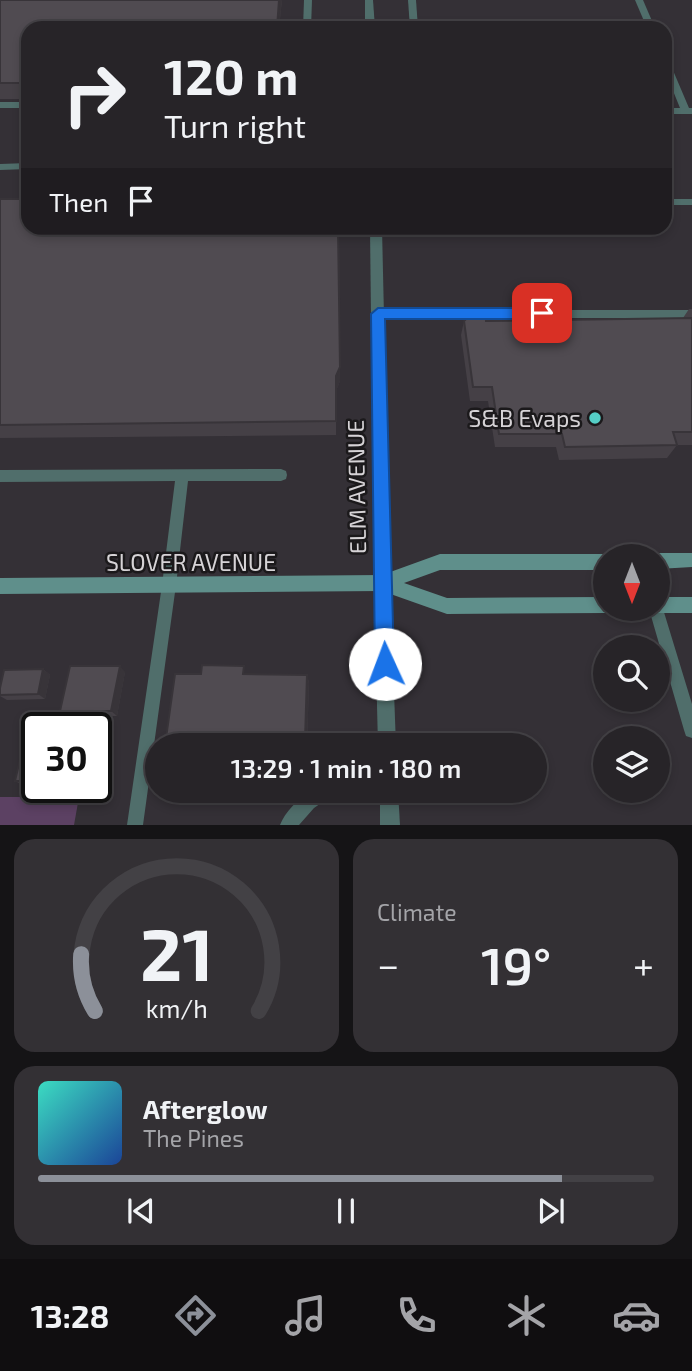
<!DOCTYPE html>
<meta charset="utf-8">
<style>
:root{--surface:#272428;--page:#333034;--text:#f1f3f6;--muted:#a4a4a8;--line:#434145;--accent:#8c9099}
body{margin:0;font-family:"Exo 2",sans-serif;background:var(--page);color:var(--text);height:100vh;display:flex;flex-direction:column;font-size:26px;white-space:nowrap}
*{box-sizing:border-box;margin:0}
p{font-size:23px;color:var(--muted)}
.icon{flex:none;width:38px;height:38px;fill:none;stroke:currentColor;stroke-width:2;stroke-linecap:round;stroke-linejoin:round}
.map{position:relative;height:825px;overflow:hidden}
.panel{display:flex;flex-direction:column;gap:14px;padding:14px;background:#151416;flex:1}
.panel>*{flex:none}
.guide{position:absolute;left:21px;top:21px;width:651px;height:214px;border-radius:21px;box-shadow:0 4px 10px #0003,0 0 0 2px var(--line);background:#272428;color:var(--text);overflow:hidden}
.needle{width:46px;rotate:180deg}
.buttons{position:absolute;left:593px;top:544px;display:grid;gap:14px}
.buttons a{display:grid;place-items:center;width:77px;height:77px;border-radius:50%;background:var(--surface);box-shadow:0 4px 10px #0003,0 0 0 2px var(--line);font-size:35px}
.speed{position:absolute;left:21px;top:712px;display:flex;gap:14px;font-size:35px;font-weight:700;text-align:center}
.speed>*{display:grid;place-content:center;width:91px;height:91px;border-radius:50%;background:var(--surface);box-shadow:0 4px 10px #0003,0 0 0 2px var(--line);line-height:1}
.speed .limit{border:4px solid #111;border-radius:10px;background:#fff;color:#111}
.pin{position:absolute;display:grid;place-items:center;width:60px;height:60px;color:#fff;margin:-30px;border-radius:14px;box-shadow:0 4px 10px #0006}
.me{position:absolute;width:77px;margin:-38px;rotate:358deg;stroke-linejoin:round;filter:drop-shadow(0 0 5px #0008)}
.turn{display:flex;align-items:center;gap:24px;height:147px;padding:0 28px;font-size:32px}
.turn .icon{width:91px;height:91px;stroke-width:2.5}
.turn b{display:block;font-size:49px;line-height:60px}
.then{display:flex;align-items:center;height:66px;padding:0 28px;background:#0003;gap:14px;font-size:26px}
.big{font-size:52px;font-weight:600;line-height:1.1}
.panel .widget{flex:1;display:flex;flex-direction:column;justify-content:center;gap:10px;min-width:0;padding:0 24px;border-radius:21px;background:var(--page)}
.panel .dial{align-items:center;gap:0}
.dial svg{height:182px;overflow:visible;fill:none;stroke:var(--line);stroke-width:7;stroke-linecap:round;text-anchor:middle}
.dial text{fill:var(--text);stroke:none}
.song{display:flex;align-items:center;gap:21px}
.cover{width:84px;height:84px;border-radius:10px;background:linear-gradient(135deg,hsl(170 70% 55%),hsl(220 70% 35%))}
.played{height:7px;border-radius:4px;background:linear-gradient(90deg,var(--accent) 85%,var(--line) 85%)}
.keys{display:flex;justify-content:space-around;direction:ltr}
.heat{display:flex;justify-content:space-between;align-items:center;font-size:38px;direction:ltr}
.panel .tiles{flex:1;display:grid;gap:14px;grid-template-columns:1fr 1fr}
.widget:last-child{grid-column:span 2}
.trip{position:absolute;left:145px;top:733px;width:402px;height:70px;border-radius:35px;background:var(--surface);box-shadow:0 4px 10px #0003,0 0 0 2px var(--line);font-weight:600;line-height:70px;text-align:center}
.dock{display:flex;height:112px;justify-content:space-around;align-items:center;background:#100e10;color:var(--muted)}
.dock .icon{width:49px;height:49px}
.dock .selected{color:var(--accent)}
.dock b{font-size:32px;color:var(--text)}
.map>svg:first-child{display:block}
.green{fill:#5c4163}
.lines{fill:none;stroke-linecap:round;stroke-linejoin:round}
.service{fill:#506e6b;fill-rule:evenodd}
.minor{fill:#506e6b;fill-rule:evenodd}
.tertiary{fill:#506e6b;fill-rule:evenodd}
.secondary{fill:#5f8f8b;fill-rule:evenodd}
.wall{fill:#454046}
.shaded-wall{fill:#383439}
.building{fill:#504b51;stroke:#383439;stroke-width:2}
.route{fill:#1a73e8;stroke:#114b97;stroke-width:2}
.poi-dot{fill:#55cec6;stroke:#1b191b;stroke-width:2.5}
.labels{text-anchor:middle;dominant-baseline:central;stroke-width:5;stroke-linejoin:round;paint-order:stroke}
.poi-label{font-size:23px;fill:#d6d3d6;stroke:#1b191b;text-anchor:end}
.street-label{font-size:23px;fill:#d6d3d6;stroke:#1b191b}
</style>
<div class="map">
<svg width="692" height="825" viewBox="0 0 692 825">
<rect width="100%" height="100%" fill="#343036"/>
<path class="green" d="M0 797H79L74 825H0Z"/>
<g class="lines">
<g class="service">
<path d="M304 0H312L311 28H303Z"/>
<path d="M408 0H416L418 28H410Z"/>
<path d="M635 0H643L655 28H647Z"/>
<path d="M665 59 669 61 689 108H692V114H665V108H680L665 71Z"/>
<rect x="0" y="102" width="28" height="6"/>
<path d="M28 163V169L0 170V164Z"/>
<rect x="665" y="199" width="27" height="6"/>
<path d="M378 310H692V318H378L372 314Z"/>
<path d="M281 469 286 471 287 475 286 479 281 481H188L176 585 143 825H127L162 585 175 481 0 482V470Z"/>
<path d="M658 603 661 604 663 609 692 704V738L686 736 684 730 649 609H658Z"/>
<path d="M310 791H332L330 797 314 808 299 825H280C285 812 298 799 310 791Z"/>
</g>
<g class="minor">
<path d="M382 575 388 577 390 583 396 746H378L374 583 376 577Z"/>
<path d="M380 791H398L400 825H380Z"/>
</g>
<g class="tertiary">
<path d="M365 0H373L375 28H365Z"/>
<path d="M370 228H382L390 583 388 589 382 591 376 589 374 583Z"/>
</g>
<g class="secondary">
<path d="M658 553H692V567L658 569V556H652Z"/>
<path d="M440 554H606L611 556H606V570H440L404 583 447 598 606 597V609H613L606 613 447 614 382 591 0 594V578L382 575Z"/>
<path d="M658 597H692V613H658L652 611 651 609H658Z"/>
</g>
</g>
<g class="wall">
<path d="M0 0H282L279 28H28V99H0Z"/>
<path d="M0 199 339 228 340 381 336 391V435L0 438Z"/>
<path d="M689 309H692V445H677L667 458 559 460 556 447H495L488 401H470L461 335 464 321 683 318Z"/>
<path d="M43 669 50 675 45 699 7 700 0 696V688Z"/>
<path d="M125 672 117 716H67L60 711Z"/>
<path d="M247 674 307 675 309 683 307 746 243 745V746H194V744H173L166 738Z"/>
<path d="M37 751V785H23L15 781Z"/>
<path d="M96 751H104L110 755 105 785H96Z"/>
</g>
<g class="shaded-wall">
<path d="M279 0H282L279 28H277Z"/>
<path d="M338 228 340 381 336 391V435V376Z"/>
<path d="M120 666 125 672 117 716 111 711Z"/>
<path d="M43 669 50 675 45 699 38 694Z"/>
<path d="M307 675 309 683 307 746 305 740Z"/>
<path d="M104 751 110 755 105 785 99 781Z"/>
</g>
<g class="building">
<path d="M0 0H279L277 28H28V83H0Z"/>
<path d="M0 199H28V228H338L340 367 336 376V421L0 425Z"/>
<path d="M476 309H485L486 321 692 318V432H673L677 445 565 447 562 434H499L492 387H473L464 321Z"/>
<path d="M202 665 244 666 243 674 307 675 305 740 239 739 238 746H194V739L166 738 175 674H201Z"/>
<path d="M70 666H120L111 711H60Z"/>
<path d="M43 669 38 694 0 695V688L4 670Z"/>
<path d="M22 751H37V781H15Z"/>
<path d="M96 751H104L99 781H96Z"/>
</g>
<path class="route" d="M378 308H542L549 313 542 319H385L394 664 392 671 385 674 378 671 375 664 371 314Z"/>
<circle class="poi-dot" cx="595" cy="418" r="7"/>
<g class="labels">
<g class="poi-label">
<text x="581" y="418">S&amp;B Evaps</text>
</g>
<g class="street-label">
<text transform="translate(356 487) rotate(-91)">ELM AVENUE</text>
<text x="191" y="562">SLOVER AVENUE</text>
</g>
</g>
</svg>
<div class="buttons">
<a><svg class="needle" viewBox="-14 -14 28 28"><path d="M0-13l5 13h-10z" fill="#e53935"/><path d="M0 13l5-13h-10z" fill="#a4a4a8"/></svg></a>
<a><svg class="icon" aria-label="search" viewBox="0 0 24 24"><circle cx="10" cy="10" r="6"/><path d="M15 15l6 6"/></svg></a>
<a><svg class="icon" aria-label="layers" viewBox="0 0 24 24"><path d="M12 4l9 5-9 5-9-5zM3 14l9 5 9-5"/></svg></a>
</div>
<div class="speed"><div class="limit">30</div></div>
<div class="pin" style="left:542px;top:313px;background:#d93025"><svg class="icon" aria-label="arrive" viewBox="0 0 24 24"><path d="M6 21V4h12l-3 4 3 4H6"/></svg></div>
<svg class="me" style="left:385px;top:664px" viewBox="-20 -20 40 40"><circle r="19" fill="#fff"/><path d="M0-13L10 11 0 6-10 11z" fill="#1a73e8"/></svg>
<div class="trip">13:29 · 1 min · 180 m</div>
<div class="guide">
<div class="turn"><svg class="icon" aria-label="right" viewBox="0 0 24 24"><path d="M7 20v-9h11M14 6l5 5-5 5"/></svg><div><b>120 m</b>Turn right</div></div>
<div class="then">Then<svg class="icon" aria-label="arrive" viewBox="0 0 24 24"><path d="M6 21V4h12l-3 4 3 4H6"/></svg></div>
</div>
</div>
<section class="panel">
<div class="tiles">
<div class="widget dial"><svg viewBox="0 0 100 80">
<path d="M14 69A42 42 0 1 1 86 69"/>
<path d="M14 69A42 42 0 0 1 8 44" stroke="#8c9099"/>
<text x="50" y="56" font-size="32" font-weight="700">21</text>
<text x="50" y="72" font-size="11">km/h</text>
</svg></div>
<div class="widget"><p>Climate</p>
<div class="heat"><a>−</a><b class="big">19°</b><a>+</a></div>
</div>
<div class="widget">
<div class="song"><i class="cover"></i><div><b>Afterglow</b><p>The Pines</p></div></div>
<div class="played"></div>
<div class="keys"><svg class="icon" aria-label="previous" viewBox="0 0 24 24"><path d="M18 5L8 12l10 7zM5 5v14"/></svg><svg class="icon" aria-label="pause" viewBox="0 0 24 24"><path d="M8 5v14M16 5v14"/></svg><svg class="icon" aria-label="next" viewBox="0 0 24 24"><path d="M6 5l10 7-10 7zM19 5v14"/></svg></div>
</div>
</div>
</section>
<nav class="dock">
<b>13:28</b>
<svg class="icon selected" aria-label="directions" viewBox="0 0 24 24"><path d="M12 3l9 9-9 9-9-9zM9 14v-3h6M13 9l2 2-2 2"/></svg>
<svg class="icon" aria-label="music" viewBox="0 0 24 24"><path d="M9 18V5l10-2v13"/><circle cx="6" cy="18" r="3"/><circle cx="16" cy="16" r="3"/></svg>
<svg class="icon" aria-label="phone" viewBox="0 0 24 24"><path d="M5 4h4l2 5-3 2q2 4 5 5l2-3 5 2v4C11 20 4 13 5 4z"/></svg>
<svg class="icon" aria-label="climate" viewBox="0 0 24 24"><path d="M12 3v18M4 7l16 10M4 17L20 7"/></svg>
<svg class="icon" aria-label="car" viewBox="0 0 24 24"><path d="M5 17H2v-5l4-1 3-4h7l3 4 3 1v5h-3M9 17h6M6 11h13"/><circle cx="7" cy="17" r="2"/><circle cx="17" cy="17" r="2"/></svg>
</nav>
